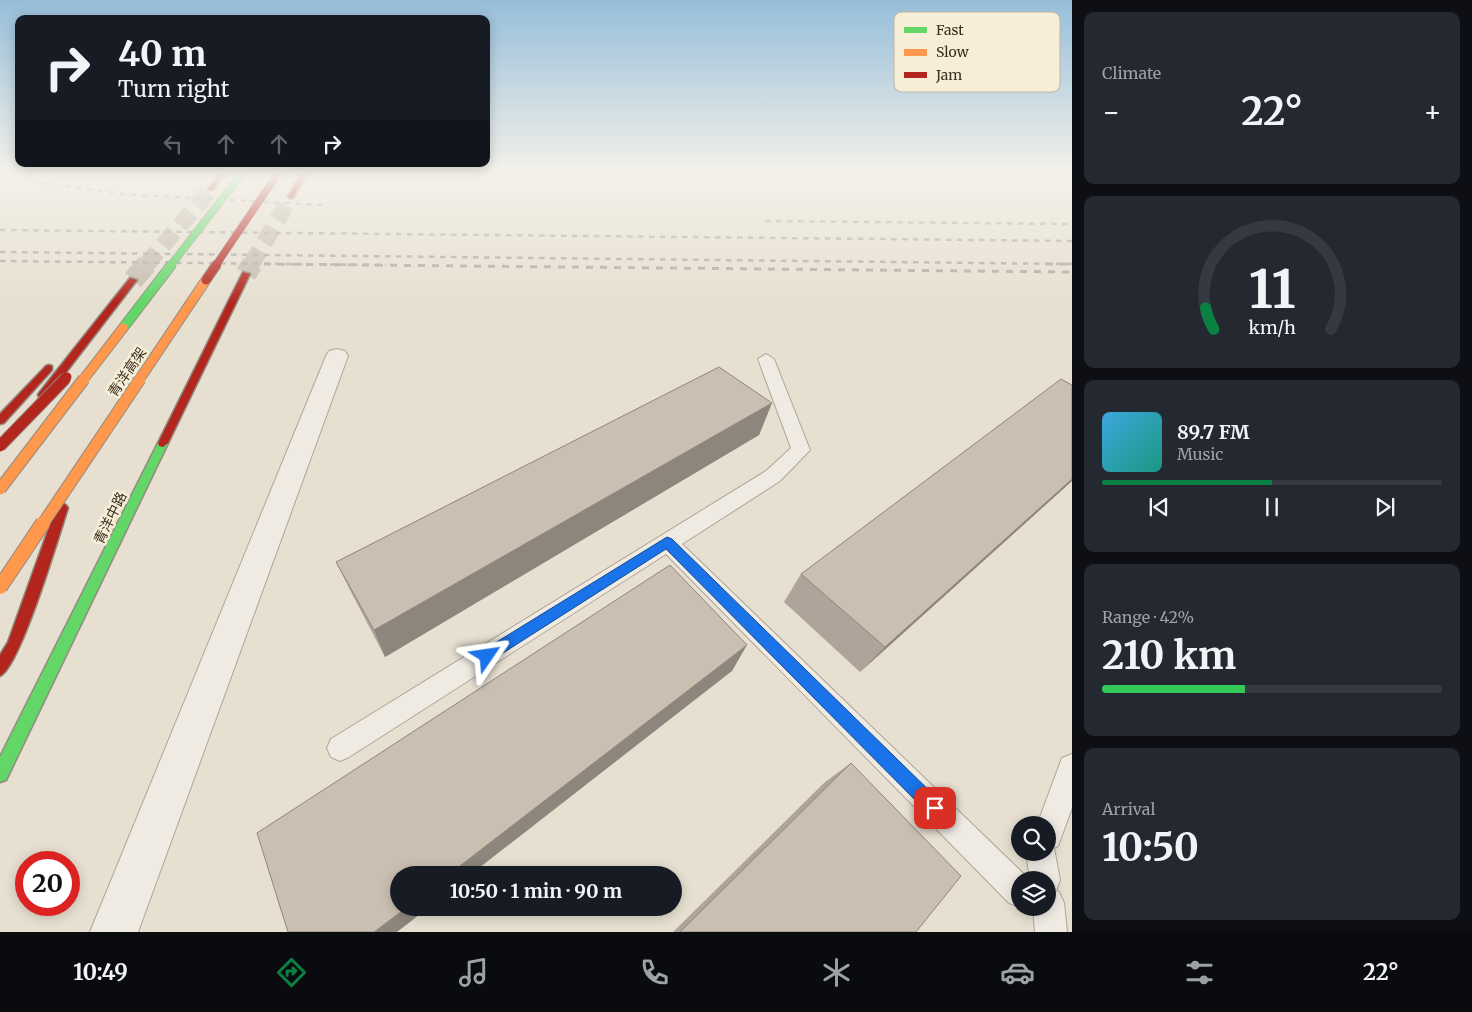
<!DOCTYPE html>
<meta charset="utf-8">
<style>
:root{--surface:#171b24;--page:#242831;--text:#f1f3f6;--muted:#9ea1a6;--line:#363941;--accent:#0b8043}
body{margin:0;font-family:Merriweather,"Noto Sans SC",serif;background:var(--page);color:var(--text);height:100vh;display:flex;flex-direction:column;font-size:19px;white-space:nowrap}
*{box-sizing:border-box;margin:0}
p{font-size:16px;color:var(--muted)}
.icon{flex:none;width:28px;height:28px;fill:none;stroke:currentColor;stroke-width:2;stroke-linecap:round;stroke-linejoin:round}
.map{position:relative;flex:1;overflow:hidden}
.drawer{display:flex;flex-direction:column;gap:12px;padding:12px;background:#0d0f14;width:400px}
.drawer>*{flex:none}
.hud{position:absolute;left:15px;top:15px;width:475px;height:152px;border-radius:10px;box-shadow:0 2px 12px #0003;background:#171b24;color:var(--text);overflow:hidden}
.controls{position:absolute;left:1011px;top:816px;display:grid;gap:10px}
.controls a{display:grid;place-items:center;width:45px;height:45px;border-radius:50%;background:var(--surface);box-shadow:0 2px 12px #0003;font-size:25px}
.speed{position:absolute;left:15px;top:851px;display:flex;gap:10px;font-size:25px;font-weight:700;text-align:center}
.speed>*{display:grid;place-content:center;width:65px;height:65px;border-radius:50%;background:var(--surface);box-shadow:0 2px 12px #0003;line-height:1}
.speed .limit{border:8px solid #d22;background:#fff;color:#111}
.pin{position:absolute;display:grid;place-items:center;width:42px;height:42px;color:#fff;margin:-21px;border-radius:10px;box-shadow:0 2px 8px #0006}
.me{position:absolute;width:55px;margin:-28px;rotate:58deg;stroke-linejoin:round;filter:drop-shadow(0 0 4px #0008)}
.turn{display:flex;align-items:center;gap:18px;height:105px;padding:0 20px;font-size:22px}
.turn .icon{width:65px;height:65px;stroke-width:2.5}
.turn b{display:block;font-size:35px;line-height:42px}
.lanes{display:flex;align-items:center;height:48px;padding:0 20px;background:#0003;justify-content:center;gap:25px;direction:ltr}
.lanes .off{opacity:.35}
.big{font-size:38px;font-weight:700;line-height:1.1}
.drawer .tile{flex:1;display:flex;flex-direction:column;justify-content:center;gap:8px;min-width:0;padding:0 18px;border-radius:10px;background:var(--page)}
.drawer .dial{align-items:center;gap:0}
.dial svg{height:130px;overflow:visible;fill:none;stroke:var(--line);stroke-width:7;stroke-linecap:round;text-anchor:middle}
.dial text{fill:var(--text);stroke:none}
.song{display:flex;align-items:center;gap:15px}
.cover{width:60px;height:60px;border-radius:8px;background:linear-gradient(135deg,hsl(200 70% 55%),hsl(170 70% 35%))}
.played{height:5px;border-radius:2px;background:linear-gradient(90deg,var(--accent) 50%,var(--line) 50%)}
.keys{display:flex;justify-content:space-around;direction:ltr}
.heat{display:flex;justify-content:space-between;align-items:center;font-size:28px;direction:ltr}
.charge{height:8px;border-radius:4px;background:linear-gradient(90deg,#34c759 42%,var(--line) 0)}
.trip{position:absolute;left:390px;top:866px;width:292px;height:50px;border-radius:25px;background:var(--surface);box-shadow:0 2px 12px #0003;font-weight:700;line-height:50px;text-align:center}
.tab-bar{display:flex;height:80px;justify-content:space-around;align-items:center;background:#090b0e;color:var(--muted)}
.tab-bar .icon{width:35px;height:35px}
.tab-bar .selected{color:var(--accent)}
.tab-bar b{font-size:22px;color:var(--text)}
main{display:flex;flex:1;min-height:0}
.map>svg:first-child{display:block}
.lines{fill:none;stroke-linecap:round;stroke-linejoin:round}
.stream{fill:#bcccc2;fill-rule:evenodd}
.primary-tunnel-far1{stroke:#c5bcae;stroke-width:17;stroke-dasharray:17 9;stroke-linecap:butt}
.primary-tunnel{stroke:#c5bcae;stroke-width:21;stroke-dasharray:21 11;stroke-linecap:butt}
.lane-casing{stroke:#ada599;stroke-width:2}
.street-casing{stroke:#ada599;stroke-width:2}
.fast-casing{stroke:#928b80;stroke-width:3}
.jam-casing{stroke:#928b80;stroke-width:3}
.lane{fill:#efebe3;fill-rule:evenodd}
.street{fill:#efebe3;fill-rule:evenodd}
.fast{fill:#63d668;fill-rule:evenodd}
.jam{fill:#b3261e;fill-rule:evenodd}
.rail-far1{stroke:#afaaa2;stroke-width:2.5;stroke-dasharray:5.5 5.5;stroke-linecap:butt}
.rail{stroke:#afaaa2;stroke-width:3;stroke-dasharray:7 7;stroke-linecap:butt}
.fast-bridge-far1-casing{stroke:#928b80;stroke-width:8;stroke-linecap:butt}
.fast-bridge-casing{stroke:#928b80;stroke-width:11;stroke-linecap:butt}
.slow-bridge-far2-casing{stroke:#928b80;stroke-width:11;stroke-linecap:butt}
.slow-bridge-far1-casing{stroke:#928b80;stroke-width:13;stroke-linecap:butt}
.slow-bridge-casing{stroke:#928b80;stroke-width:16;stroke-linecap:butt}
.jam-bridge-far2-casing{stroke:#928b80;stroke-width:8;stroke-linecap:butt}
.jam-bridge-far1-casing{stroke:#928b80;stroke-width:11;stroke-linecap:butt}
.jam-bridge-casing{stroke:#928b80;stroke-width:13;stroke-linecap:butt}
.fast-bridge-far1{stroke:#63d668;stroke-width:7}
.fast-bridge{stroke:#63d668;stroke-width:9}
.slow-bridge-far2{stroke:#ff974d;stroke-width:9}
.slow-bridge-far1{stroke:#ff974d;stroke-width:11}
.slow-bridge{stroke:#ff974d;stroke-width:14}
.jam-bridge-far2{stroke:#b3261e;stroke-width:7}
.jam-bridge-far1{stroke:#b3261e;stroke-width:9}
.jam-bridge{stroke:#b3261e;stroke-width:11}
.wall{fill:#afa499}
.shaded-wall{fill:#8e867d}
.building{fill:#cbbfb2;stroke:#8e867d}
.route{fill:#1a73e8;stroke:#114b97}
.labels{text-anchor:middle;dominant-baseline:central;stroke-width:5;stroke-linejoin:round;paint-order:stroke}
.street-label{font-size:14px;fill:#3d2e20;stroke:#f7eed8}
.key{fill:#f7eed8;stroke:#bfb4a1;stroke-width:1}
.key-label{font-size:14px;fill:#3d2e20}
</style>
<main>
<div class="map">
<svg width="1072" height="932" viewBox="0 0 1072 932">
<rect width="100%" height="100%" fill="#e7e0d1"/>
<g class="lines">
<path class="stream" d="M997 172H1029L1072 175V179Z"/>
<g class="primary-tunnel-far1">
<path d="M146 265 211 189"/>
<path d="M251 265 291 197"/>
</g>
<g class="primary-tunnel">
<path d="M246 274 252 264"/>
<path d="M133 280 147 264"/>
</g>
<defs>
<path id="lane" d="M766 354 774 359 810 450 780 481 682 544 1030 880 1026 852H1048V825H1037L1062 758 1072 754V808L1058 846 1054 848 1060 880 1056 891 1059 892 1064 903 1067 932H1035L1033 908H1048V880H1020V907L1009 903 666 554 349 757 340 761 331 757 327 748 331 739 766 471 791 448 758 359Z"/>
<path id="street" d="M337 349 345 351 348 356 138 932H90L326 356 329 351Z"/>
<path id="fast" d="M163 439 168 443 6 780 0 782V757L158 443Z"/>
<g id="jam">
<path d="M220 172H227L213 190H209L208 189Z"/>
<path d="M302 172H308L293 198H289L288 197Z"/>
<path d="M243 272 250 274 168 443 163 447 159 446 158 443Z"/>
<path d="M130 278 137 280 47 397H39L38 395 39 393Z"/>
<path d="M49 365 52 366V370L4 423 0 424V414L46 366Z"/>
<path d="M62 503 66 505 68 508C59 535 20 668 0 676V655L8 642 56 508 58 505Z"/>
</g>
</defs>
<use href="#lane" class="lane-casing"/>
<use href="#street" class="street-casing"/>
<use href="#fast" class="fast-casing"/>
<use href="#jam" class="jam-casing"/>
<use href="#lane" class="lane"/>
<use href="#street" class="street"/>
<use href="#fast" class="fast"/>
<use href="#jam" class="jam"/>
<g class="rail-far1">
<path d="M0 176 121 194 322 205"/>
<path d="M765 221 1072 224"/>
<path d="M0 230 1072 241"/>
<path d="M0 252 1072 264"/>
<path d="M0 261 386 265"/>
</g>
<g class="rail">
<path d="M264 264 1072 272"/>
<path d="M1046 264H1072"/>
</g>
<defs>
<path id="fast-bridge-far1" d="M171 265 243 172"/>
<path id="fast-bridge" d="M123 328 172 264"/>
<g id="slow-bridge-far2">
<path d="M83 380 123 328"/>
<path d="M139 380 206 280"/>
</g>
<g id="slow-bridge-far1">
<path d="M0 489 84 379"/>
<path d="M42 525 140 379"/>
</g>
<path id="slow-bridge" d="M0 587 43 523"/>
<path id="jam-bridge-far2" d="M216 265 279 172"/>
<g id="jam-bridge-far1">
<path d="M206 280 217 264"/>
<path d="M64 380 67 377"/>
</g>
<path id="jam-bridge" d="M0 446 65 379"/>
</defs>
<use href="#fast-bridge-far1" class="fast-bridge-far1-casing"/>
<use href="#fast-bridge" class="fast-bridge-casing"/>
<use href="#slow-bridge-far2" class="slow-bridge-far2-casing"/>
<use href="#slow-bridge-far1" class="slow-bridge-far1-casing"/>
<use href="#slow-bridge" class="slow-bridge-casing"/>
<use href="#jam-bridge-far2" class="jam-bridge-far2-casing"/>
<use href="#jam-bridge-far1" class="jam-bridge-far1-casing"/>
<use href="#jam-bridge" class="jam-bridge-casing"/>
<use href="#fast-bridge-far1" class="fast-bridge-far1"/>
<use href="#fast-bridge" class="fast-bridge"/>
<use href="#slow-bridge-far2" class="slow-bridge-far2"/>
<use href="#slow-bridge-far1" class="slow-bridge-far1"/>
<use href="#slow-bridge" class="slow-bridge"/>
<use href="#jam-bridge-far2" class="jam-bridge-far2"/>
<use href="#jam-bridge-far1" class="jam-bridge-far1"/>
<use href="#jam-bridge" class="jam-bridge"/>
</g>
<g class="wall">
<path d="M1072 385V481L860 672 784 602 801 574Z"/>
<path d="M772 403 759 435 385 657 350 590 336 562Z"/>
<path d="M851 763 916 932H673L825 782Z"/>
</g>
<g class="shaded-wall">
<path d="M772 403 759 435 385 657 374 630Z"/>
<path d="M1072 479V481L860 672 885 647Z"/>
<path d="M747 645 732 671 470 875H448Z"/>
<path d="M406 908H428L397 932H374Z"/>
</g>
<g class="building">
<path d="M719 367 772 403 374 630 336 562Z"/>
<path d="M1061 379 1072 385V479L885 647 801 574Z"/>
<path d="M670 565 747 645 448 875H399V908H406L374 932H288L257 833Z"/>
<path d="M851 763 961 876 916 932H680Z"/>
</g>
<linearGradient id="sky" x2="0" y2="1"><stop stop-color="#96bed9"/><stop offset="0.57" stop-color="#f4f1ea"/><stop offset="1" stop-color="#f4f1ea" stop-opacity="0"/></linearGradient>
<rect width="1072" height="303" fill="url(#sky)"/>
<path class="route" d="M667 537 672 539 941 802 944 808 941 814 935 817 929 814 666 549 492 660 487 663 482 660 480 656 482 651Z"/>
<g class="labels">
<g class="street-label">
<text transform="translate(127 372) rotate(-56)">青洋高架</text>
<text transform="translate(110 518) rotate(-64)">青洋中路</text>
</g>
</g>
<rect x="894" y="12" width="166" height="80" rx="8" class="key"/>
<rect x="904" y="27" width="23" height="6" fill="#63d668"/>
<rect x="904" y="49" width="23" height="7" fill="#ff974d"/>
<rect x="904" y="72" width="23" height="6" fill="#b3261e"/>
<g class="key-label">
<text x="936" y="35">Fast</text>
<text x="936" y="57">Slow</text>
<text x="936" y="80">Jam</text>
</g>
</svg>
<div class="controls">
<a><svg class="icon" aria-label="search" viewBox="0 0 24 24"><circle cx="10" cy="10" r="6"/><path d="M15 15l6 6"/></svg></a>
<a><svg class="icon" aria-label="layers" viewBox="0 0 24 24"><path d="M12 4l9 5-9 5-9-5zM3 14l9 5 9-5"/></svg></a>
</div>
<div class="speed"><div class="limit">20</div></div>
<div class="pin" style="left:935px;top:808px;background:#d93025"><svg class="icon" aria-label="arrive" viewBox="0 0 24 24"><path d="M6 21V4h12l-3 4 3 4H6"/></svg></div>
<svg class="me" style="left:487px;top:656px" viewBox="-20 -20 40 40"><path d="M0-17L14 15 0 8-14 15z" fill="#1a73e8" stroke="#fff" stroke-width="4"/></svg>
<div class="trip">10:50 · 1 min · 90 m</div>
<div class="hud">
<div class="turn"><svg class="icon" aria-label="right" viewBox="0 0 24 24"><path d="M7 20v-9h11M14 6l5 5-5 5"/></svg><div><b>40 m</b>Turn right</div></div>
<div class="lanes"><svg class="icon off" aria-label="left" viewBox="0 0 24 24"><path d="M17 20v-9H6M10 6l-5 5 5 5"/></svg><svg class="icon off" aria-label="ahead" viewBox="0 0 24 24"><path d="M12 20V5M6 11l6-6 6 6"/></svg><svg class="icon off" aria-label="ahead" viewBox="0 0 24 24"><path d="M12 20V5M6 11l6-6 6 6"/></svg><svg class="icon" aria-label="right" viewBox="0 0 24 24"><path d="M7 20v-9h11M14 6l5 5-5 5"/></svg></div>
</div>
</div>
<section class="drawer">
<div class="tile"><p>Climate</p>
<div class="heat"><a>−</a><b class="big">22°</b><a>+</a></div>
</div>
<div class="tile dial"><svg viewBox="0 0 100 80">
<path d="M14 69A42 42 0 1 1 86 69"/>
<path d="M14 69A42 42 0 0 1 9 56" stroke="#0b8043"/>
<text x="50" y="56" font-size="32" font-weight="700">11</text>
<text x="50" y="72" font-size="11">km/h</text>
</svg></div>
<div class="tile">
<div class="song"><i class="cover"></i><div><b>89.7 FM</b><p>Music</p></div></div>
<div class="played"></div>
<div class="keys"><svg class="icon" aria-label="previous" viewBox="0 0 24 24"><path d="M18 5L8 12l10 7zM5 5v14"/></svg><svg class="icon" aria-label="pause" viewBox="0 0 24 24"><path d="M8 5v14M16 5v14"/></svg><svg class="icon" aria-label="next" viewBox="0 0 24 24"><path d="M6 5l10 7-10 7zM19 5v14"/></svg></div>
</div>
<div class="tile"><p>Range · 42%</p><b class="big">210 km</b><div class="charge"></div></div>
<div class="tile"><p>Arrival</p><b class="big">10:50</b></div>
</section>
</main>
<nav class="tab-bar">
<b>10:49</b>
<svg class="icon selected" aria-label="directions" viewBox="0 0 24 24"><path d="M12 3l9 9-9 9-9-9zM9 14v-3h6M13 9l2 2-2 2"/></svg>
<svg class="icon" aria-label="music" viewBox="0 0 24 24"><path d="M9 18V5l10-2v13"/><circle cx="6" cy="18" r="3"/><circle cx="16" cy="16" r="3"/></svg>
<svg class="icon" aria-label="phone" viewBox="0 0 24 24"><path d="M5 4h4l2 5-3 2q2 4 5 5l2-3 5 2v4C11 20 4 13 5 4z"/></svg>
<svg class="icon" aria-label="climate" viewBox="0 0 24 24"><path d="M12 3v18M4 7l16 10M4 17L20 7"/></svg>
<svg class="icon" aria-label="car" viewBox="0 0 24 24"><path d="M5 17H2v-5l4-1 3-4h7l3 4 3 1v5h-3M9 17h6M6 11h13"/><circle cx="7" cy="17" r="2"/><circle cx="17" cy="17" r="2"/></svg>
<svg class="icon" aria-label="filters" viewBox="0 0 24 24"><path d="M4 7h16M4 17h16"/><circle cx="9" cy="7" r="2"/><circle cx="15" cy="17" r="2"/></svg>
<b>22°</b>
</nav>
